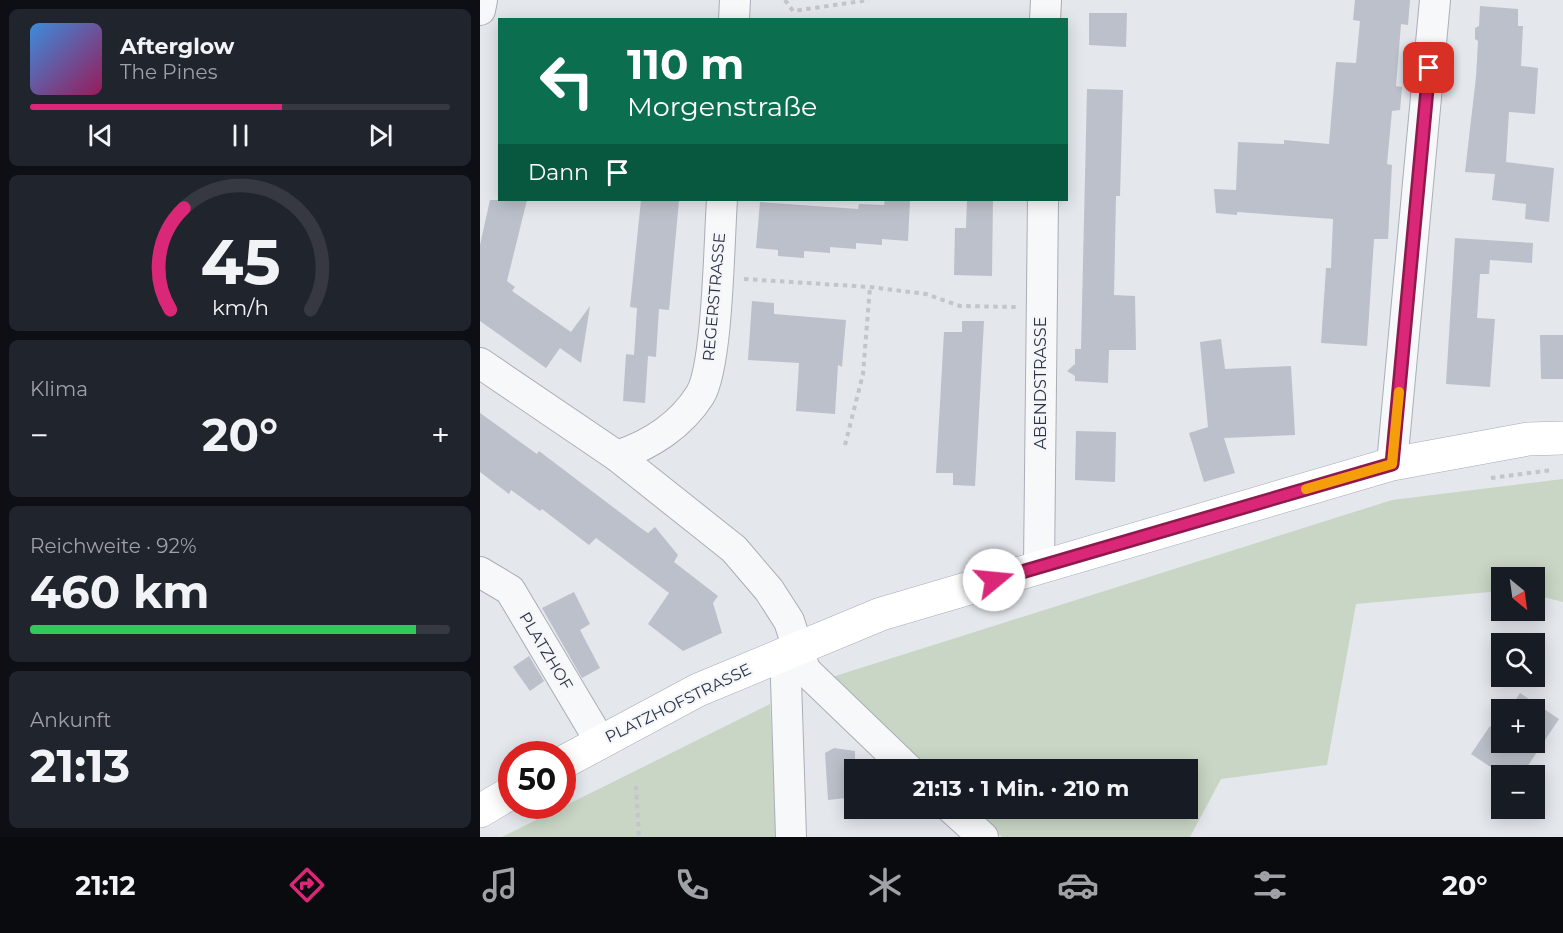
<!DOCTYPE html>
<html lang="de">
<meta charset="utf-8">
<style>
:root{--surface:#171b24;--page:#20242c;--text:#f1f3f6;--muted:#9ea1a6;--line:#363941;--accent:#db2777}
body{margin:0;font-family:Montserrat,sans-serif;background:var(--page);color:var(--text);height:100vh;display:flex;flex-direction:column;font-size:22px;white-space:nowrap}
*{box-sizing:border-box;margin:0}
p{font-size:20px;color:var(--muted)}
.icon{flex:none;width:33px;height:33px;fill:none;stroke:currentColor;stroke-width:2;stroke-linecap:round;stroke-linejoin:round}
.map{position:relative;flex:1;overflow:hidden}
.details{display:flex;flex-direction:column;gap:9px;padding:9px;background:#0d0f14;width:480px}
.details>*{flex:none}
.top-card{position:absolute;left:18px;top:18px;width:570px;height:183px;border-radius:0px;box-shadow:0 3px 15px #0003;background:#0b6e4f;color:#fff;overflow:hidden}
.needle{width:39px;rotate:151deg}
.buttons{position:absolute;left:1011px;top:567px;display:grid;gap:12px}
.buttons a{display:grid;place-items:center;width:54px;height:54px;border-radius:0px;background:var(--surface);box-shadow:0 3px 15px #0003;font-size:30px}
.speed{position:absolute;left:18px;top:741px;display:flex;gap:12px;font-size:30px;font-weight:700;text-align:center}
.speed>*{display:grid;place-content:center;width:78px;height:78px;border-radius:50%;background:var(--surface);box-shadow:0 3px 15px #0003;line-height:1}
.speed .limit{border:9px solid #d22;background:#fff;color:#111}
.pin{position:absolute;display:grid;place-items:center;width:51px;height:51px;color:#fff;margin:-26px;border-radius:12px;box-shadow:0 3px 9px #0006}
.me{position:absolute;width:66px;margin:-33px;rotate:73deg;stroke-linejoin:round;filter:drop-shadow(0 0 4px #0008)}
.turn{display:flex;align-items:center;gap:21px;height:126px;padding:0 30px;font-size:27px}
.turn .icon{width:78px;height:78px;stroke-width:2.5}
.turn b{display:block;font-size:42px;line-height:51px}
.then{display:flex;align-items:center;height:57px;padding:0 30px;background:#0003;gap:12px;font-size:22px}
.big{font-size:45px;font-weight:700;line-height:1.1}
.details .widget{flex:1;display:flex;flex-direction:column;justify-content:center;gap:9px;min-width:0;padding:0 21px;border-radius:9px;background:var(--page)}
.details .dial{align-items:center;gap:0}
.dial svg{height:156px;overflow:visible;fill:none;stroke:var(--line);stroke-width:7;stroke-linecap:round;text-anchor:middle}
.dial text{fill:var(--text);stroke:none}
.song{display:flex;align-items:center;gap:18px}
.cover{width:72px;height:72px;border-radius:9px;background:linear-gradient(135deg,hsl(210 70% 55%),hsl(330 70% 35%))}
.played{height:6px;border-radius:3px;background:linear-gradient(90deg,var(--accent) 60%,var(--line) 60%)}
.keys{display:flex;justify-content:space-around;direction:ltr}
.heat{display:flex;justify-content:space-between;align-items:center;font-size:33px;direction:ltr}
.charge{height:9px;border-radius:4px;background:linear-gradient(90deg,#34c759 92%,var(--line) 0)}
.trip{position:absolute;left:364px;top:759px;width:354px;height:60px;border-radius:0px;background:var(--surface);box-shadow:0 3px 15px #0003;font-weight:700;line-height:60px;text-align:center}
.dock{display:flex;height:96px;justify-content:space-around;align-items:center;background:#090b0e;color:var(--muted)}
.dock .icon{width:42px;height:42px}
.dock .on{color:var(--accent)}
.dock b{font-size:27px;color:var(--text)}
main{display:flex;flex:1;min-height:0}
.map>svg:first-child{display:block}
.green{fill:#c9d6c5}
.building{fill:#bbc0ca}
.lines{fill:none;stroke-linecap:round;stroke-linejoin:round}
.minor-casing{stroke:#a9aeb7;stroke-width:32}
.major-casing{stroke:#a3abb8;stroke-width:34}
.path{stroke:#c2c5cb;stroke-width:4;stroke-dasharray:4.5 4.5;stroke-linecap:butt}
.minor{stroke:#f7f8fa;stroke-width:30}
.major{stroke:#fff;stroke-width:33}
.route-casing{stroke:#8e194d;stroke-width:15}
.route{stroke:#db2777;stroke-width:10}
.slow{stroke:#f59e0b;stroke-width:10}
.labels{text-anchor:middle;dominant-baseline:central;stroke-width:4.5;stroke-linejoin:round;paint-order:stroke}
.street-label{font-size:16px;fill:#2b3445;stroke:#f4f6f9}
</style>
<main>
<section class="details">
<div class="widget">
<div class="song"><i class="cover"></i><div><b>Afterglow</b><p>The Pines</p></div></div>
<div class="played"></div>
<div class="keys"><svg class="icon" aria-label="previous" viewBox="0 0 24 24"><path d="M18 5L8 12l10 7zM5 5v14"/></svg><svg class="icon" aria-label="pause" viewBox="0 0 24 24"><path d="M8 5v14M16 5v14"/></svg><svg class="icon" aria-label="next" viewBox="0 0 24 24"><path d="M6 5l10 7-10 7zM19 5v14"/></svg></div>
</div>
<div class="widget dial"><svg viewBox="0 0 100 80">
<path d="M14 69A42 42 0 1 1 86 69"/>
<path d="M14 69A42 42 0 0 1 21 17" stroke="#db2777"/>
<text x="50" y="56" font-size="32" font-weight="700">45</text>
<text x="50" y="72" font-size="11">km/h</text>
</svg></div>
<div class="widget"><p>Klima</p>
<div class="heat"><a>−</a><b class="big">20°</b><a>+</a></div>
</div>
<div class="widget"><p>Reichweite · 92%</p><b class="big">460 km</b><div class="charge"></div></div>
<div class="widget"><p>Ankunft</p><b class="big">21:13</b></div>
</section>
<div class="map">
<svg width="1083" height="837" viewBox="0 0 1083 837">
<rect width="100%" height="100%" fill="#e4e7ec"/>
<g class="green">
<path d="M1083 479V602L1055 595 1054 578H1022L1021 591 876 604 847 765 741 779 710 837H522L490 809 708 808V770L446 769 355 689 349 678 912 500Z"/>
<path d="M290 704 298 837H22Z"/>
</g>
<g class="building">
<path d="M875 0H930L928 25 921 24 916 86 922 87 920 110 912 111 907 164 912 165 908 239H894L887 346 841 343 846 268H851L853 219 757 212V215L736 213 734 189 756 190 758 142 804 144V140L849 144 856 62 876 63 880 21 873 20Z"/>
<path d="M1000 6 1038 9V26H1043L1041 66 1058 68 1055 114 1029 112 1026 162 1074 168 1069 222 1045 219 1046 204 1012 200 1015 174 985 172 996 77 998 41 995 39V28L999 26Z"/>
<path d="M609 13H647L646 47 609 45Z"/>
<path d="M607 89 643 90 640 196H636L634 295 655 296 656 350H629L628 383 595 381V376L587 371 595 364V349H601Z"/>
<path d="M10 200H47L27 281 35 287 32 291 91 332 110 306 101 363 80 348 66 368 0 321V245Z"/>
<path d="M161 200H199L189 310 179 309 176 357 168 356 165 403 143 401 146 354 154 355 157 308 150 307Z"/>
<path d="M405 200 430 201 428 241 402 239V245L376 243V249L350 247V253L324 251V258L298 256V250L276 248 280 202 378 209 379 204 404 205Z"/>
<path d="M487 200H513L512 276 474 275 475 228H486Z"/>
<path d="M975 238 1053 243 1052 263 1010 260 1009 274H1000L997 318 1015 319 1010 387 966 384Z"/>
<path d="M272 301 294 303V314L366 320 362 367 358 365 355 414 316 411 319 363 268 360Z"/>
<path d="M482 321H504L495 486 473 485V473H456L464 332H482Z"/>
<path d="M1060 335H1083V379H1061Z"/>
<path d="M741 339 745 369 811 366 815 435 744 438 755 473 724 482 709 433 728 427 720 342Z"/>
<path d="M0 413 57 454 59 451 158 526 168 533 175 527 198 555 194 562 238 596 233 603 242 633 203 651 168 624 189 593 116 538 109 545 62 509 60 511 31 490 29 494 0 472Z"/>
<path d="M596 431 636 432 635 482 595 480Z"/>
<path d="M94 592 110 624 100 630 120 668 102 678 62 608Z"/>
<path d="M49 656 64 681 50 691 33 667Z"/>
<path d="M1040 693 1079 719 1043 773 1032 766 1024 776 991 754 1010 726 1015 730 1022 721V742H1054V710H1029Z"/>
<path d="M354 748 375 751V797L348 800 345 753Z"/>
</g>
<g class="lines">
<defs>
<g id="minor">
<path d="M0 10 2 0"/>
<path d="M254 20 255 0"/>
<path d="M565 20 566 0"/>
<path d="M0 363 137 456C170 445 201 425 220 395 238 366 239 240 242 200"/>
<path d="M137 456 254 549 289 590 309 621 325 670 429 770"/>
<path d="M912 464 955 0"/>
<path d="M559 566 563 200"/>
<path d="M0 572 30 590 120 741"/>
<path d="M471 808 503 837"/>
<path d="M311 837 306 680 316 648"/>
</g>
<g id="major">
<path d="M82 763 218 690 401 614 912 464 1048 439 1083 438"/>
<path d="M0 811 32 792"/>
</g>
</defs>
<use href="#minor" class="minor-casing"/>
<use href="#major" class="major-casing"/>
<g class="path">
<path d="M305 0 313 11 389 0"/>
<path d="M264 279 390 287 446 294 480 306 536 307"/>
<path d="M365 445 383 374 390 287"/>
<path d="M1011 478 1072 470"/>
<path d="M156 786 159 837"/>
</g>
<use href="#minor" class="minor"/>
<use href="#major" class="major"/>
</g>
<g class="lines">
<defs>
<path id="route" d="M514 580 912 464 949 68"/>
</defs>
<use href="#route" class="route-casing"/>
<use href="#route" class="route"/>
<path class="slow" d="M826 489 912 464 919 392"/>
</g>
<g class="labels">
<g class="street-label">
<text transform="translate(234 297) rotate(-85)">REGERSTRASSE</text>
<text transform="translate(560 383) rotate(-90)">ABENDSTRASSE</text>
<text transform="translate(66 651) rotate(59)">PLATZHOF</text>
<text transform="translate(198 703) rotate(-26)">PLATZHOFSTRASSE</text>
</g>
</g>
</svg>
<div class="buttons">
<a><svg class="needle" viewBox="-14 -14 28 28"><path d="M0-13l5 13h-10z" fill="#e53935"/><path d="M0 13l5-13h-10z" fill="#9ea1a6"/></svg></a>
<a><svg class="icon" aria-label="search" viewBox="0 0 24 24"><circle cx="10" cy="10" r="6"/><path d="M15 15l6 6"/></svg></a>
<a>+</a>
<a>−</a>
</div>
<div class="speed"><div class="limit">50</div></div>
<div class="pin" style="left:949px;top:68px;background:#d93025"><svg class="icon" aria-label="arrive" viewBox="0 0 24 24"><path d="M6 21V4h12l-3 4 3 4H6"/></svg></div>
<svg class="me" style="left:514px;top:580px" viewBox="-20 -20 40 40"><circle r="19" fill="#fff"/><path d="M0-13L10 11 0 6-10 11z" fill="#db2777"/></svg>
<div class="trip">21:13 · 1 Min. · 210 m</div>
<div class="top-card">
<div class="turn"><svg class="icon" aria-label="left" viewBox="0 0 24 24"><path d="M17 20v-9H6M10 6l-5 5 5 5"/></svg><div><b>110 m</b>Morgenstraße</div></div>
<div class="then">Dann<svg class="icon" aria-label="arrive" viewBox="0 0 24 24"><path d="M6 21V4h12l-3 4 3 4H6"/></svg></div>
</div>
</div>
</main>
<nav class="dock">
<b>21:12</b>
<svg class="icon on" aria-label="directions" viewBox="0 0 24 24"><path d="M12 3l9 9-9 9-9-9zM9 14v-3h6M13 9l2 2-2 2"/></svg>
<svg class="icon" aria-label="music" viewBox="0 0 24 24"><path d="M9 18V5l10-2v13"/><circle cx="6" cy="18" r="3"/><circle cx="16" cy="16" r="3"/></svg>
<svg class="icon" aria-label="phone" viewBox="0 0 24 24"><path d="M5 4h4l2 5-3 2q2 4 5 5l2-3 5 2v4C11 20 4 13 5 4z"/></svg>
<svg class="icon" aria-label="climate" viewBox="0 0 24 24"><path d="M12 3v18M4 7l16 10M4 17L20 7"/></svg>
<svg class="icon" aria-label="car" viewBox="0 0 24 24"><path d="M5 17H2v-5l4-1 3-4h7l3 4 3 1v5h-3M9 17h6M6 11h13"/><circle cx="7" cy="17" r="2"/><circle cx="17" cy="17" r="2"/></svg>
<svg class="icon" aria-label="filters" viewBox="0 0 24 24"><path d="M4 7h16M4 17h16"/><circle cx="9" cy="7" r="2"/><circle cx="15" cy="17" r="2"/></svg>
<b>20°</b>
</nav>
